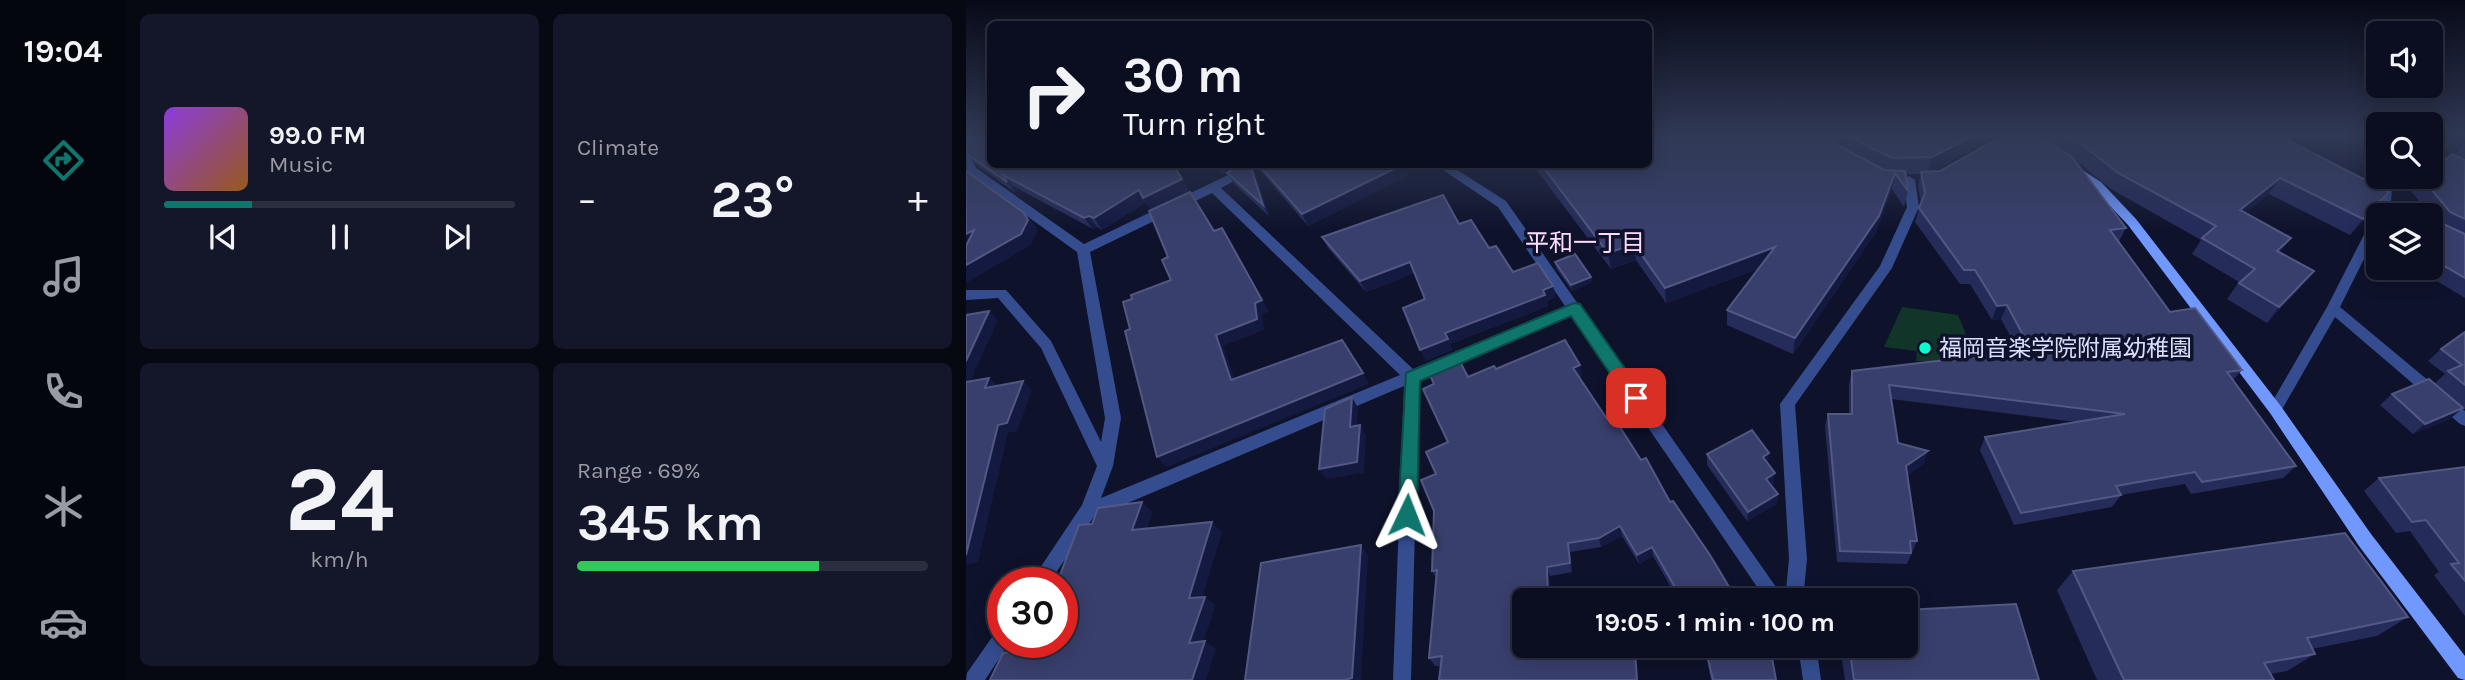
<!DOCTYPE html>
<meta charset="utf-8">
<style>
:root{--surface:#0a0e20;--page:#131729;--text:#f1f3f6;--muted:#999ca5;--line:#2a2e3e;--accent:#0f766e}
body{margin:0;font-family:Karla,"Noto Sans JP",sans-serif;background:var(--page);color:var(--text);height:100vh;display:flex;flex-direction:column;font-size:26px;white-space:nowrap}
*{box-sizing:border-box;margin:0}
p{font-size:23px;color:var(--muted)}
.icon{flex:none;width:38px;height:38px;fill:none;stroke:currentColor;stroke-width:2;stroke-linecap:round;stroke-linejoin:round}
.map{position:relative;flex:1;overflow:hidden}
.side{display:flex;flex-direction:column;gap:14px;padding:14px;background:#060812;width:840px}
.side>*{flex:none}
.banner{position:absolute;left:21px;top:21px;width:665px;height:147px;border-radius:10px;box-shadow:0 4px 18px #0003,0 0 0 2px var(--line);background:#0a0e20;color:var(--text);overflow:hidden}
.tools{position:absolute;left:1400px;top:21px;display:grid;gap:14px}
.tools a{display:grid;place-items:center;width:77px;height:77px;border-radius:10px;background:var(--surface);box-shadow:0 4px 18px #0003,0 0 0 2px var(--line);font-size:35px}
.speed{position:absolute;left:21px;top:567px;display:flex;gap:14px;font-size:35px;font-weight:700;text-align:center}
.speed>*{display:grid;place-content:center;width:91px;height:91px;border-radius:50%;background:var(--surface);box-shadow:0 4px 18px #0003,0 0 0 2px var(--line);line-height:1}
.speed .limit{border:10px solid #d22;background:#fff;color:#111}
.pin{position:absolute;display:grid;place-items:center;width:60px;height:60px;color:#fff;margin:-30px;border-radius:14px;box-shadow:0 4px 10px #0006}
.me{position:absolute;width:77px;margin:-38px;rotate:2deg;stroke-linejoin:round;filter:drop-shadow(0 0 5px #0008)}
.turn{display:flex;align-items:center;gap:24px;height:147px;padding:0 21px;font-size:32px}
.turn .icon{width:91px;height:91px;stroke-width:2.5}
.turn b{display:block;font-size:49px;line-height:60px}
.big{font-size:52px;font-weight:700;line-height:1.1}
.side .tile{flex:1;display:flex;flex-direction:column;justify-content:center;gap:10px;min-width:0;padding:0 24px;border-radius:10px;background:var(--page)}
.side .dial{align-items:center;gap:0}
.dial b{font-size:91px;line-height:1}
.song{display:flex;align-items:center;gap:21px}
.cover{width:84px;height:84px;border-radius:10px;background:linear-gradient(135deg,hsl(270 70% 55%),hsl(30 70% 35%))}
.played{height:7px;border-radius:4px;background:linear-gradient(90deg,var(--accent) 25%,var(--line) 25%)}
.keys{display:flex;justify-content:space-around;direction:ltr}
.heat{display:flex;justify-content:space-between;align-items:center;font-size:38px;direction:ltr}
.charge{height:10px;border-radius:5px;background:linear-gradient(90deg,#34c759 69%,var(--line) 0)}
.side .tiles{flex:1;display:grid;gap:14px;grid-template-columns:repeat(2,1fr)}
.trip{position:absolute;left:546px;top:588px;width:406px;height:70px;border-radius:10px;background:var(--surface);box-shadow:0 4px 18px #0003,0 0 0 2px var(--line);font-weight:700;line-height:70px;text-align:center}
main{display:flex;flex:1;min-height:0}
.tab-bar{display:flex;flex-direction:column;width:126px;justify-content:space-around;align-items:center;background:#04060d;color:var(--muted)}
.tab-bar .icon{width:49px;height:49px}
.tab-bar .current{color:var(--accent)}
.tab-bar b{font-size:32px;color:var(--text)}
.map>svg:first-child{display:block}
.green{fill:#113629}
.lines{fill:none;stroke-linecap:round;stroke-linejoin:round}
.street{fill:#354d8f;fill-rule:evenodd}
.secondary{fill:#7098ff;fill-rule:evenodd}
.wall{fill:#262c5a}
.shaded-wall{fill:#141940}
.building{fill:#393f6c;stroke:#525883;stroke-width:2}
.route{fill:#0f766e;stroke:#0a4d48;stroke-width:2}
.poi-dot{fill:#05ffca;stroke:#0e122b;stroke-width:2.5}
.labels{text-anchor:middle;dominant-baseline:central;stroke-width:7;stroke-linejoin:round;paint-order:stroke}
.poi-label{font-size:23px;fill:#d9e0ff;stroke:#0e122b;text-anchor:start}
.neighbourhood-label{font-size:24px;fill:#ffdbfd;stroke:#0e122b}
</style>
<main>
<nav class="tab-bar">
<b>19:04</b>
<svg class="icon current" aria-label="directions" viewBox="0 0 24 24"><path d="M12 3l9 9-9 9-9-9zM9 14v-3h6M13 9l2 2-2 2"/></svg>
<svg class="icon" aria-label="music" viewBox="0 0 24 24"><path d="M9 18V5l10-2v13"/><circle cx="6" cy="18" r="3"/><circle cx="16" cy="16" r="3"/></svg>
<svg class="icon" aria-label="phone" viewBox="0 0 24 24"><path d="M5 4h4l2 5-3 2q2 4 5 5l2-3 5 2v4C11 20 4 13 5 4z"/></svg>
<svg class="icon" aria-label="climate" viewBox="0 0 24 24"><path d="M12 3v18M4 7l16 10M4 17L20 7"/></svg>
<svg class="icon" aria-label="car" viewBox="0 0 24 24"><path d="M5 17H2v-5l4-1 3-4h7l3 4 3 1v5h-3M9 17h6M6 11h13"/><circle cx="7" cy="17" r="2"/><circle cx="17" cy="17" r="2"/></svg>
</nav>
<section class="side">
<div class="tiles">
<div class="tile">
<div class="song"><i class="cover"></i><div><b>99.0 FM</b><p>Music</p></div></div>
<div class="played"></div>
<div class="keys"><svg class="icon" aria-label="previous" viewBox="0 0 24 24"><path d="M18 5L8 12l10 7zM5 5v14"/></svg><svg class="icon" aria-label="pause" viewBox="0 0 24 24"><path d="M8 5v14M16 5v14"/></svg><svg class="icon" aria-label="next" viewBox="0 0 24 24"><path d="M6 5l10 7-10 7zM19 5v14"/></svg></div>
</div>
<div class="tile"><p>Climate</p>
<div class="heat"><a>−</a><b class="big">23°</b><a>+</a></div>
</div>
<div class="tile dial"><b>24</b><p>km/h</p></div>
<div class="tile"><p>Range · 69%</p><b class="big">345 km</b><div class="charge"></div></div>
</div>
</section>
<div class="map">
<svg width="1499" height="680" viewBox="0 0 1499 680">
<rect width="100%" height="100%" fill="#0e122b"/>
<path class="green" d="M936 307 992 315 1002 339 1004 365 950 361 951 351 918 347Z"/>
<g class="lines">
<g class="street">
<path d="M1396 135H1406L1412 143V154L1408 153Z"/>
<path d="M1465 151 1499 167V176L1465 159Z"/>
<path d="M0 155 4 156 10 168 118 244 285 164H300L255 188 447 369 599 306 532 207 468 164H482L540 201 819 600H800L605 315 453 379 445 680H427L438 386 157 505 129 515 83 583H64L116 505 131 466 75 348 32 298 0 300V290H40L85 341 135 442 139 418 111 252 1 173ZM246 193 434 375 135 498 147 466 155 418 124 252Z"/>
<path d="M943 176 949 180 953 207 926 268 829 405 841 559 837 600H819L823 559 814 404 914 266 941 207 937 180Z"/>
<path d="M1415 177H1427L1425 202 1445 212 1447 215C1435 215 1426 212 1415 210L1413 205 1395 196V190H1403L1414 196Z"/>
<path d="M1412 215V231L1374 307 1499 411V426L1494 424 1369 317 1314 413 1309 415 1304 413 1302 409 1361 307 1406 219Z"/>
<path d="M1465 224 1499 240V249L1465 233Z"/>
<path d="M37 627V642H44L19 680H0L1 673 31 630Z"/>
<path d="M828 646H846L852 659 855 680H837L834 660Z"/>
</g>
<path class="secondary" d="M1107 164 1135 182 1170 219 1314 405 1405 534 1499 656V680L1492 678 1393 546 1304 413 1162 225 1127 188 1103 171V165Z"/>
</g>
<g class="wall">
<path d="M682 135H1033L965 172 974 171 1038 135H1312L1423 192 1410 208 1384 235 1303 194 1279 213 1315 253 1335 287 1301 323 1261 299 1273 282 1226 254 1235 240 1145 189 1106 157 1160 228 1153 241 1204 312 1276 370 1267 380 1330 466 1317 478 1225 494 1219 484 1155 495 1146 507 1048 525 1014 450 1019 437 1110 422 925 399 932 443 958 464 941 475 951 541 941 564 871 562 859 426 862 414H883V384L886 371 1053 352 1035 319 1026 320 1004 284H994L949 222 955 203 952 186 955 174H940L942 191 938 207 926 189 910 232 827 354 761 325V310L792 269 700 303 670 260 645 269 566 164H682Z"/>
<path d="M1499 144V298L1449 268H1465V230L1473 225 1445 191 1456 178 1488 155Z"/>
<path d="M2 155 224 191 185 209 180 202 136 230 131 227 127 229 47 186 50 193 12 166Z"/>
<path d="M246 164H284L289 173 303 216 268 184 261 173 257 174Z"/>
<path d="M290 164H440L443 175 342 226 294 170Z"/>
<path d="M493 224 523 248 547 272 590 297 581 301 582 306 484 344 486 350 459 361V299L448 273 400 292 362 248 356 237Z"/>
<path d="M589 262 625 277 626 282 606 291 590 268Z"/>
<path d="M1499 332V409L1469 383 1479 374 1462 361 1475 349Z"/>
<path d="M530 369 616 376 613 377 641 419 675 460 771 600 711 598 687 556 673 564 656 536 635 547 604 552 606 572 584 576 558 646H606V648L659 652 669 651 671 658 469 666 463 658 470 578 466 571 470 474 482 442 502 377Z"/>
<path d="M1426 394 1484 419 1447 434 1414 405Z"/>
<path d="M741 454 802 463 808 484 805 485 812 494 811 504 781 521 741 465Z"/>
<path d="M1499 467V616L1468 575 1473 572 1444 531 1430 533 1398 491 1413 478Z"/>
<path d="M1107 571 1442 617 1411 636 1346 649 1349 654 1321 671 1304 674 1308 680H1131L1091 590Z"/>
<path d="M738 646H804L810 680H745Z"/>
<path d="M874 646H940L1073 680H879Z"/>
</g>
<g class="shaded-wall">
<path d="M1009 135H1033L962 173 966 157Z"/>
<path d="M207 164 224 191 185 209 180 202 136 230 128 218Z"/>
<path d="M251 164H279L257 174Z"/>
<path d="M284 164 289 173 303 216 297 205Z"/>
<path d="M438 164H440L443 175 342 226 336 214Z"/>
<path d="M929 173 926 189 910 232 827 354 829 338Z"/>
<path d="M37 175 47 186 50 193 41 182Z"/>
<path d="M1314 178 1303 194 1263 226 1274 210Z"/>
<path d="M1423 192 1410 208 1384 235 1397 219Z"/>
<path d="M58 213 68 224 72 231 65 245 0 283V265Z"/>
<path d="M123 216 131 227 127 229 118 218Z"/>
<path d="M256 228 303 312 296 314 298 330 257 346 273 391 265 380 250 335Z"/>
<path d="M8 230 0 251V234Z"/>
<path d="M1325 238 1314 254 1311 251Z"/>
<path d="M668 244 670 260 645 269 642 253Z"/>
<path d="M809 247 808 263 700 303 699 288Z"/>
<path d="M444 262 448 273 400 292 394 281Z"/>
<path d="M1348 271 1335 287 1301 323 1313 307Z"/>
<path d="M625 277 626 282 606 291 605 285Z"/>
<path d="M587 286 590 297 581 301 582 306 484 344 486 350 459 361 454 350 479 333Z"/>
<path d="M1041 305 1035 319 1026 320 1031 306Z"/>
<path d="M23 311 32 320 0 391V361Z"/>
<path d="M614 365 616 376 609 378 607 368Z"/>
<path d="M397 373 403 384 201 467 191 457Z"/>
<path d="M23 378 33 386 19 388Z"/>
<path d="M57 381 66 390 51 431 42 433 12 562 0 565V555L32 425Z"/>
<path d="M386 397 392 408 390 438 384 427Z"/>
<path d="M1497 408 1484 419 1447 434 1459 424Z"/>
<path d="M394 425 400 436 398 473 360 479 353 469Z"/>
<path d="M962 451 958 464 936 478 940 466Z"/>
<path d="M803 453 802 464 797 457Z"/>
<path d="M809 473 808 484 799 489 800 479Z"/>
<path d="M812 494 811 504 781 521 782 512Z"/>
<path d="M176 502 187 512 177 540 166 530Z"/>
<path d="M246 522 256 532 234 606 223 598Z"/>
<path d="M654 526 656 536 635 547 633 538Z"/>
<path d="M602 543 604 552 606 572 604 563Z"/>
<path d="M395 545 402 555 395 680H379Z"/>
<path d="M686 547 687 556 673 564 671 555Z"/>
<path d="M581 567 584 576 585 600H582Z"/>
<path d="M239 597 250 605 234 651 223 643Z"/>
<path d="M239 641 250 649 240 680H226Z"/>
</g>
<g class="building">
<path d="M9 135H24V164H207L216 179 177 198 173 190 128 218 123 216 118 218 37 175 41 182 2 155 0 151V138Z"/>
<path d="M682 135H853L918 170 939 171 942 191 929 173 913 216 829 338 761 310 809 247 699 288 668 244 642 253 575 164H682Z"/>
<path d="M880 135H1009L966 157 926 158Z"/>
<path d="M1038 135H1069L1106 157 1160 228 1144 230 1204 312 1229 308 1276 370 1261 372 1330 466 1236 482 1229 472 1150 486 1155 495 1055 513 1019 437 1159 414 923 385 932 443 962 451 940 466 951 541H944L945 553 874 551 862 414H886V371L1065 350 1041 305 1031 306 1009 270H998L953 208 959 193 955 172 974 171Z"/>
<path d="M1099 135H1312L1423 192 1397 219 1314 178 1274 210 1325 238 1311 251 1348 271 1313 307 1273 283 1289 269 1236 238 1250 226 1152 173 1113 142Z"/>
<path d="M1486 154 1499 160V219L1484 212 1456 178 1458 177H1465V171Z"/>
<path d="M277 164H284L297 205 261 173Z"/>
<path d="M292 164H438L336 214Z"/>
<path d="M0 171 58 213 62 220 55 234 0 265V246L8 230 0 234Z"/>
<path d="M224 192 248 231 256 228 296 300 289 303 291 319 250 335 265 380 376 340 397 373 191 457 159 331 164 329 157 302 166 299 165 295 205 280 196 260 202 257 183 211Z"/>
<path d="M477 195 493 224 505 220 523 248 530 246 547 272 572 263 587 286 577 290 579 295 479 333 482 339 454 350 437 308 459 299 444 262 394 281 356 237Z"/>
<path d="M1475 223 1499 234V278L1465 258V230Z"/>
<path d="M609 254 625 277 605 285 589 262Z"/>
<path d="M23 311 0 361V315Z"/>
<path d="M1499 332V385L1482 371 1496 365 1475 349Z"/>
<path d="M599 340 614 365 607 368 641 419 647 416 675 460 680 458 704 502 707 501 744 555 771 600H707L714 596 686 547 671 555 654 526 633 538 602 543 604 563 581 567 582 600H558V646H603V649L623 646H657L658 653 669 651 671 680H473L476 656 463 658 471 570 466 571 468 511 455 480 470 474 460 452 482 442 457 389 468 384 460 366 490 354 502 377 528 366 530 369Z"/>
<path d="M23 378 19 388 57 381 41 423 32 425 0 555V382Z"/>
<path d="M1463 379 1497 408 1459 424 1426 394Z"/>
<path d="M386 397 384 427 394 425 391 462 353 469 359 409Z"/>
<path d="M786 430 803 453 797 457 809 473 800 479 812 494 782 512 741 454Z"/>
<path d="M1499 467V581L1485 564 1493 563 1460 520 1446 522 1413 478Z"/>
<path d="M176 502 166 530 246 522 223 598 239 597 223 643 239 641 226 680H24L37 653 60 650 64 642H96V583H91L113 525 126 524 132 508Z"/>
<path d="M1379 533 1442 617 1341 638 1349 654 1298 663 1308 680H1158L1107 571Z"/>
<path d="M395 545 386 678 379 680H279L295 563Z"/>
<path d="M928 590 930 600H885L884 592Z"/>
<path d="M1050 604 1073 680H888L883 646H940V610Z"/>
<path d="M739 646H804L810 680H747Z"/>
</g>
<linearGradient id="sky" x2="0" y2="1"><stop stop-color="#080a18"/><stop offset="0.59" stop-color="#303955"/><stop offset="1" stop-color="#303955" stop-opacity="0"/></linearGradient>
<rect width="1499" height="230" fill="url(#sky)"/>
<path class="route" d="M608 303 614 304 676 393 679 398 676 403H664L605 316 454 381 451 515 448 521 441 524 435 521 432 515 440 373Z"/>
<circle class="poi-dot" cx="959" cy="348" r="7"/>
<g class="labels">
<g class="poi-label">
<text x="973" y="348">福岡音楽学院附属幼稚園</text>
</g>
<g class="neighbourhood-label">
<text x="619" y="243">平和一丁目</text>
</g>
</g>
</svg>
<div class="tools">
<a><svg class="icon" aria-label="sound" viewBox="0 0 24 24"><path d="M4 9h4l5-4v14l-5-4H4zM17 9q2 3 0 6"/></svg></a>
<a><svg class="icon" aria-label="search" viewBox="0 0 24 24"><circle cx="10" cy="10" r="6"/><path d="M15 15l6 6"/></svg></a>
<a><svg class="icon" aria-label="layers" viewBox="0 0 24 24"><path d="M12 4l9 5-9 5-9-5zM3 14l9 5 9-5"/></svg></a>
</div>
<div class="speed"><div class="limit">30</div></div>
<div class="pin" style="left:670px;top:398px;background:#d93025"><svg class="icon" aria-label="arrive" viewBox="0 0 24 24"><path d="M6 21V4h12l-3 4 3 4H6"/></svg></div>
<svg class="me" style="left:441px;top:515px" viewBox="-20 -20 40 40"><path d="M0-17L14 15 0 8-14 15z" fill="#0f766e" stroke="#fff" stroke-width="4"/></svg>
<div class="trip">19:05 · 1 min · 100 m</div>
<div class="banner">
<div class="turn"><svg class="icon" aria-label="right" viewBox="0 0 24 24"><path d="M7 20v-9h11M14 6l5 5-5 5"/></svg><div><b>30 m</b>Turn right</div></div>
</div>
</div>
</main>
